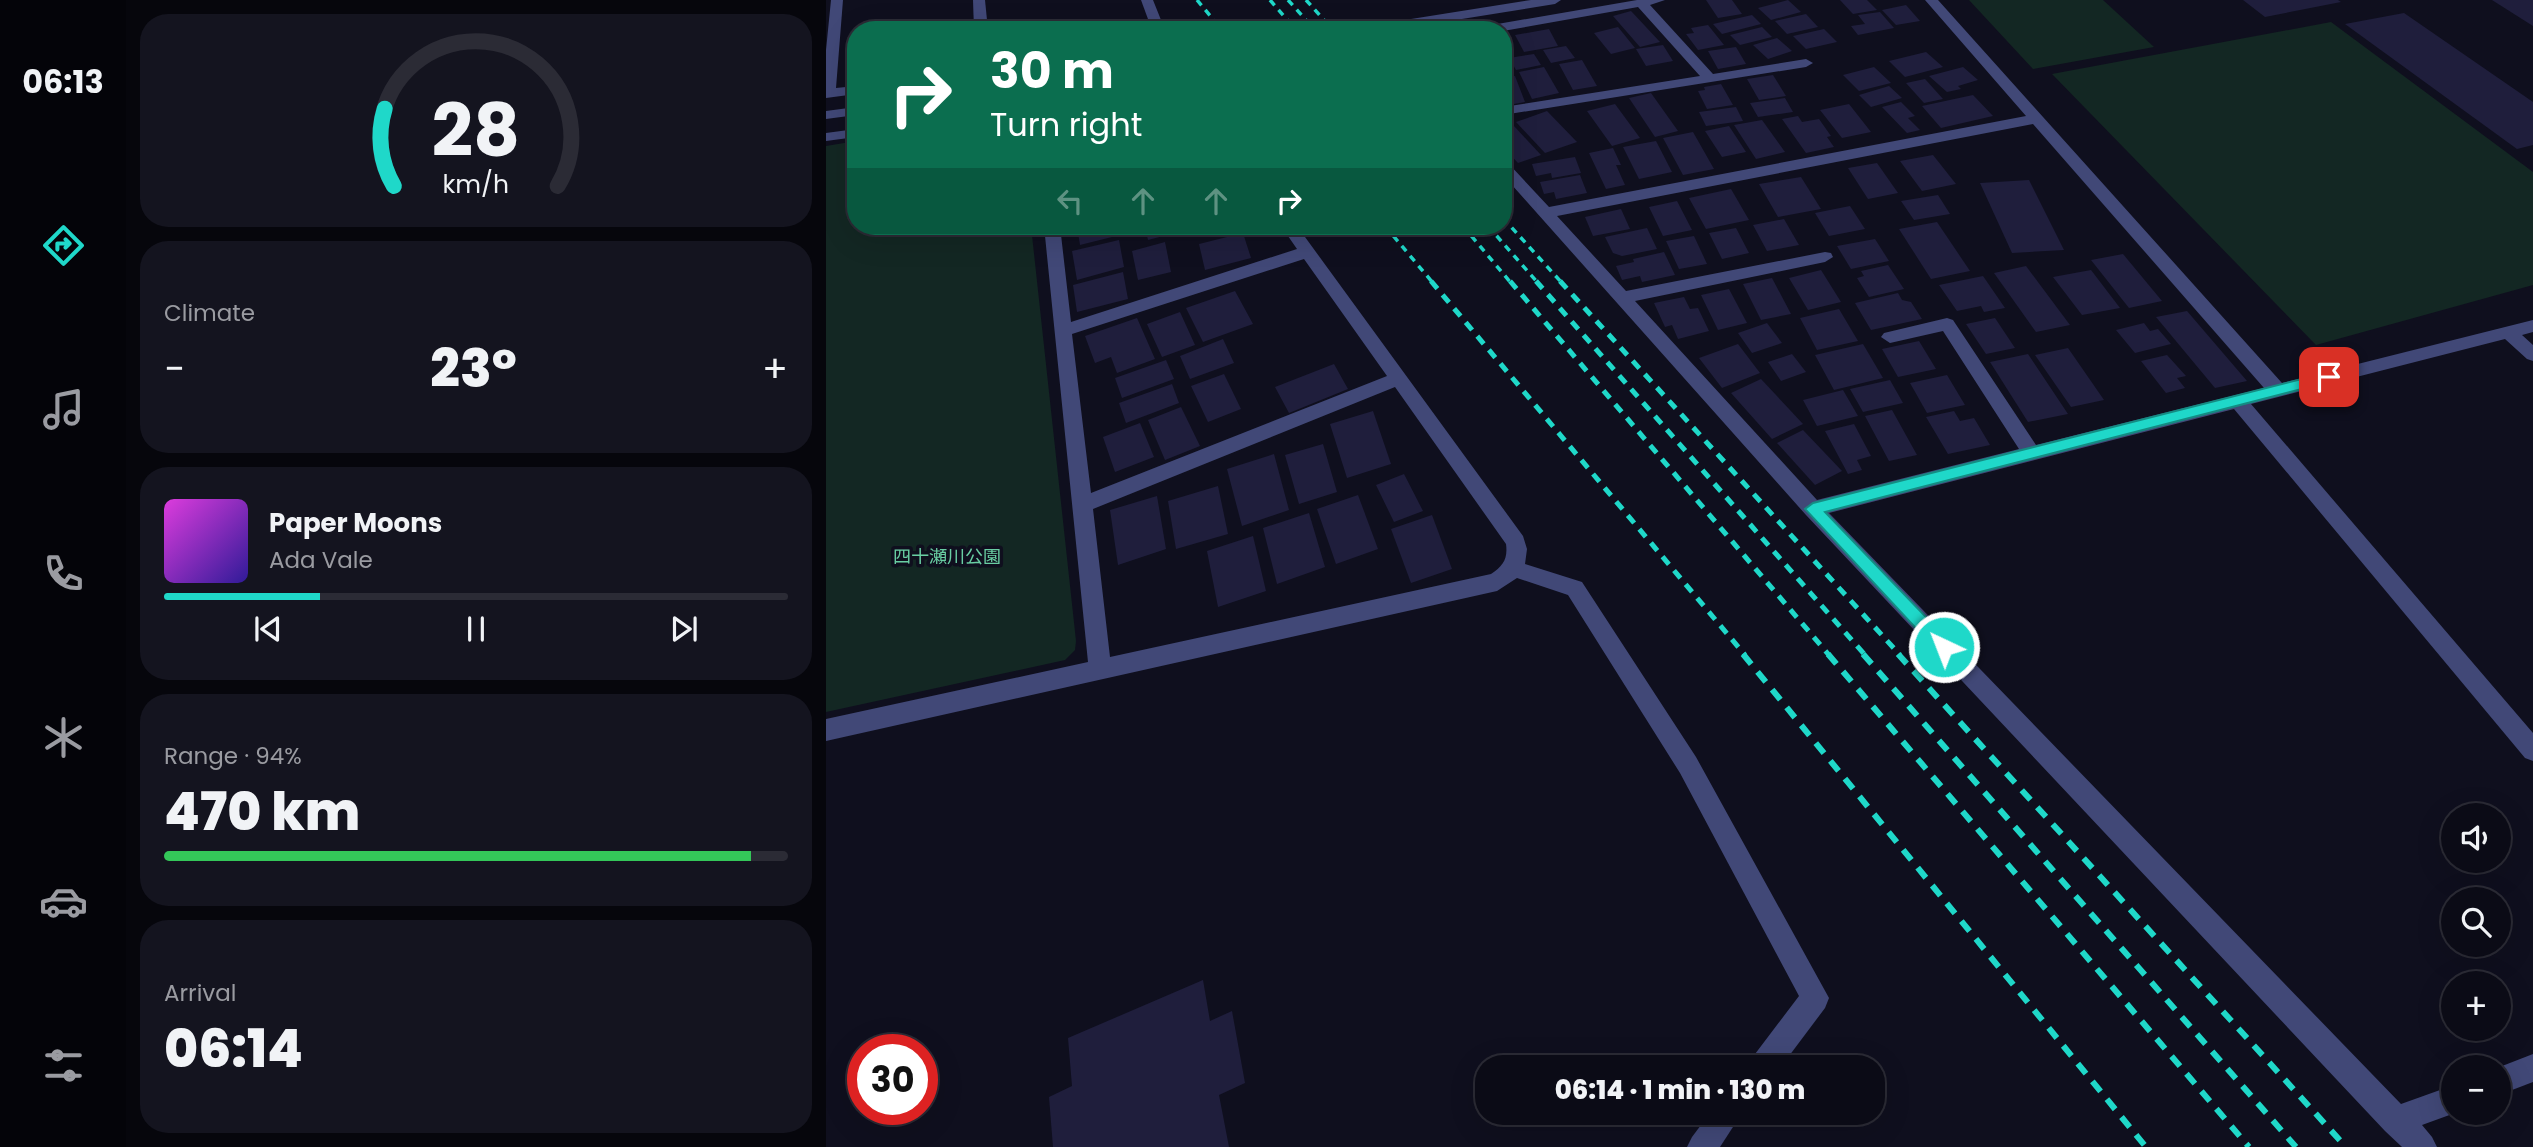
<!DOCTYPE html>
<meta charset="utf-8">
<style>
:root{--surface:#0b0b16;--page:#14141f;--text:#f1f3f6;--muted:#9a9ba1;--line:#2b2b35;--accent:#1fd8c9}
body{margin:0;font-family:Poppins,"Noto Sans JP",sans-serif;background:var(--page);color:var(--text);height:100vh;display:flex;flex-direction:column;font-size:26px;white-space:nowrap}
*{box-sizing:border-box;margin:0}
p{font-size:23px;color:var(--muted)}
.icon{flex:none;width:38px;height:38px;fill:none;stroke:currentColor;stroke-width:2;stroke-linecap:round;stroke-linejoin:round}
.map{position:relative;flex:1;overflow:hidden}
.drawer{display:flex;flex-direction:column;gap:14px;padding:14px;background:#06060c;width:700px}
.drawer>*{flex:none}
.hud{position:absolute;left:21px;top:21px;width:665px;height:214px;border-radius:28px;box-shadow:0 7px 28px #0002,0 0 0 2px var(--line);background:#0b6e4f;color:#fff;overflow:hidden}
.buttons{position:absolute;left:1615px;top:803px;display:grid;gap:14px}
.buttons a{display:grid;place-items:center;width:70px;height:70px;border-radius:50%;background:var(--surface);box-shadow:0 7px 28px #0002,0 0 0 2px var(--line);font-size:35px}
.speed{position:absolute;left:21px;top:1034px;display:flex;gap:14px;font-size:35px;font-weight:700;text-align:center}
.speed>*{display:grid;place-content:center;width:91px;height:91px;border-radius:50%;background:var(--surface);box-shadow:0 7px 28px #0002,0 0 0 2px var(--line);line-height:1}
.speed .limit{border:10px solid #d22;background:#fff;color:#111}
.pin{position:absolute;display:grid;place-items:center;width:60px;height:60px;color:#fff;margin:-30px;border-radius:14px;box-shadow:0 4px 10px #0006}
.me{position:absolute;width:77px;margin:-38px;rotate:317deg;stroke-linejoin:round;filter:drop-shadow(0 0 5px #0008)}
.turn{display:flex;align-items:center;gap:24px;height:147px;padding:0 28px;font-size:32px}
.turn .icon{width:91px;height:91px;stroke-width:2.5}
.turn b{display:block;font-size:49px;line-height:60px}
.lanes{display:flex;align-items:center;height:66px;padding:0 28px;background:#0003;justify-content:center;gap:35px;direction:ltr}
.lanes .off{opacity:.35}
.big{font-size:52px;font-weight:800;line-height:1.1}
.drawer .widget{flex:1;display:flex;flex-direction:column;justify-content:center;gap:10px;min-width:0;padding:0 24px;border-radius:28px;background:var(--page)}
.drawer .dial{align-items:center;gap:0}
.dial svg{height:182px;overflow:visible;fill:none;stroke:var(--line);stroke-width:7;stroke-linecap:round;text-anchor:middle}
.dial text{fill:var(--text);stroke:none}
.song{display:flex;align-items:center;gap:21px}
.cover{width:84px;height:84px;border-radius:10px;background:linear-gradient(135deg,hsl(300 70% 55%),hsl(250 70% 35%))}
.played{height:7px;border-radius:4px;background:linear-gradient(90deg,var(--accent) 25%,var(--line) 25%)}
.keys{display:flex;justify-content:space-around;direction:ltr}
.heat{display:flex;justify-content:space-between;align-items:center;font-size:38px;direction:ltr}
.charge{height:10px;border-radius:5px;background:linear-gradient(90deg,#34c759 94%,var(--line) 0)}
.trip{position:absolute;left:649px;top:1055px;width:410px;height:70px;border-radius:28px;background:var(--surface);box-shadow:0 7px 28px #0002,0 0 0 2px var(--line);font-weight:800;line-height:70px;text-align:center}
main{display:flex;flex:1;min-height:0}
.tabs{display:flex;flex-direction:column;width:126px;justify-content:space-around;align-items:center;background:#040409;color:var(--muted)}
.tabs .icon{width:49px;height:49px}
.tabs .current{color:var(--accent)}
.tabs b{font-size:32px;color:var(--text)}
.map>svg:first-child{display:block}
.green{fill:#132723}
.building{fill:#1f1e3c}
.lines{fill:none;stroke-linecap:round;stroke-linejoin:round}
.minor{fill:#414877;fill-rule:evenodd}
.rail-far2{stroke:#1fd8c9;stroke-width:3.5;stroke-dasharray:7 6;stroke-linecap:butt}
.rail-far1{stroke:#1fd8c9;stroke-width:5;stroke-dasharray:10 8;stroke-linecap:butt}
.rail{stroke:#1fd8c9;stroke-width:6;stroke-dasharray:13 10;stroke-linecap:butt}
.route{fill:#1fd8c9;stroke:#148c83;stroke-width:2}
.labels{text-anchor:middle;dominant-baseline:central;stroke-width:7;stroke-linejoin:round;paint-order:stroke}
.park-label{font-size:18px;fill:#69cea3;stroke:#0f0f1e}
</style>
<main>
<nav class="tabs">
<b>06:13</b>
<svg class="icon current" aria-label="directions" viewBox="0 0 24 24"><path d="M12 3l9 9-9 9-9-9zM9 14v-3h6M13 9l2 2-2 2"/></svg>
<svg class="icon" aria-label="music" viewBox="0 0 24 24"><path d="M9 18V5l10-2v13"/><circle cx="6" cy="18" r="3"/><circle cx="16" cy="16" r="3"/></svg>
<svg class="icon" aria-label="phone" viewBox="0 0 24 24"><path d="M5 4h4l2 5-3 2q2 4 5 5l2-3 5 2v4C11 20 4 13 5 4z"/></svg>
<svg class="icon" aria-label="climate" viewBox="0 0 24 24"><path d="M12 3v18M4 7l16 10M4 17L20 7"/></svg>
<svg class="icon" aria-label="car" viewBox="0 0 24 24"><path d="M5 17H2v-5l4-1 3-4h7l3 4 3 1v5h-3M9 17h6M6 11h13"/><circle cx="7" cy="17" r="2"/><circle cx="17" cy="17" r="2"/></svg>
<svg class="icon" aria-label="filters" viewBox="0 0 24 24"><path d="M4 7h16M4 17h16"/><circle cx="9" cy="7" r="2"/><circle cx="15" cy="17" r="2"/></svg>
</nav>
<section class="drawer">
<div class="widget dial"><svg viewBox="0 0 100 80">
<path d="M14 69A42 42 0 1 1 86 69"/>
<path d="M14 69A42 42 0 0 1 10 35" stroke="#1fd8c9"/>
<text x="50" y="56" font-size="32" font-weight="700">28</text>
<text x="50" y="72" font-size="11">km/h</text>
</svg></div>
<div class="widget"><p>Climate</p>
<div class="heat"><a>−</a><b class="big">23°</b><a>+</a></div>
</div>
<div class="widget">
<div class="song"><i class="cover"></i><div><b>Paper Moons</b><p>Ada Vale</p></div></div>
<div class="played"></div>
<div class="keys"><svg class="icon" aria-label="previous" viewBox="0 0 24 24"><path d="M18 5L8 12l10 7zM5 5v14"/></svg><svg class="icon" aria-label="pause" viewBox="0 0 24 24"><path d="M8 5v14M16 5v14"/></svg><svg class="icon" aria-label="next" viewBox="0 0 24 24"><path d="M6 5l10 7-10 7zM19 5v14"/></svg></div>
</div>
<div class="widget"><p>Range · 94%</p><b class="big">470 km</b><div class="charge"></div></div>
<div class="widget"><p>Arrival</p><b class="big">06:14</b></div>
</section>
<div class="map">
<svg width="1707" height="1147" viewBox="0 0 1707 1147">
<rect width="100%" height="100%" fill="#0f0f1e"/>
<g class="green">
<path d="M1143 0H1277L1328 47 1207 69Z"/>
<path d="M1505 22 1707 172V285L1490 345 1226 74Z"/>
<path d="M30 141V226H205L250 641 249 650 239 660 0 712V146Z"/>
</g>
<g class="building">
<path d="M880 0H906L916 14 892 18Z"/>
<path d="M962 0 975 12 945 20 932 8Z"/>
<path d="M1014 0H1041L1051 10 1027 14Z"/>
<path d="M1417 0H1512L1515 2 1439 17Z"/>
<path d="M1666 0H1707V26Z"/>
<path d="M1080 5 1094 21 1070 25 1056 10Z"/>
<path d="M805 11 834 42 814 47 787 16Z"/>
<path d="M1054 12 1068 28 1032 35 1025 26 1039 24 1032 15Z"/>
<path d="M1578 13 1707 102V145L1691 149 1519 24Z"/>
<path d="M980 14 992 27 961 34 949 21Z"/>
<path d="M926 15 935 24 896 34 887 24Z"/>
<path d="M882 25 898 45 872 50 860 34 868 33 865 28Z"/>
<path d="M792 27 809 48 785 54 768 33Z"/>
<path d="M936 27 946 37 914 45 904 35Z"/>
<path d="M723 29 732 46 698 52 689 35Z"/>
<path d="M998 29 1011 42 980 49 967 36Z"/>
<path d="M951 38 966 51 942 59 927 45Z"/>
<path d="M837 45 847 61 820 66 810 49Z"/>
<path d="M740 46 749 58 725 63 717 50Z"/>
<path d="M910 47 920 64 892 69 882 51Z"/>
<path d="M1100 52 1117 67 1079 77 1063 61Z"/>
<path d="M708 54 715 65 690 70 683 58Z"/>
<path d="M756 60 771 86 747 90 733 64Z"/>
<path d="M718 67 733 93 706 99 693 72Z"/>
<path d="M1048 67 1065 83 1033 91 1017 75Z"/>
<path d="M1137 67 1152 80 1132 86 1135 89 1121 92 1103 76Z"/>
<path d="M947 75 960 96 933 100 921 79Z"/>
<path d="M689 76 699 102 677 106V77Z"/>
<path d="M1099 79 1117 99 1098 103 1080 83Z"/>
<path d="M895 84 907 105 881 109 872 91 879 90 878 87Z"/>
<path d="M1063 86 1076 98 1045 107 1033 95Z"/>
<path d="M825 93 852 131 829 137 803 98Z"/>
<path d="M1147 95 1167 116 1115 128 1096 106Z"/>
<path d="M959 98 967 112 932 117 924 103Z"/>
<path d="M1075 102 1089 116 1082 118 1094 130 1081 133 1056 107Z"/>
<path d="M789 104 814 138 786 146 761 111Z"/>
<path d="M1023 104 1045 132 1016 138 994 110Z"/>
<path d="M910 107 917 121 880 126 873 112Z"/>
<path d="M721 111 751 142 719 153 690 122Z"/>
<path d="M972 116 976 122 993 119 1005 136 1001 137 1008 147 980 153 956 119Z"/>
<path d="M936 120 959 152 930 159 908 125Z"/>
<path d="M688 126 715 155 692 163 677 147V130Z"/>
<path d="M903 126 920 152 896 157 879 131Z"/>
<path d="M867 132 888 169 857 175 837 138Z"/>
<path d="M830 141 846 172 813 179 797 147Z"/>
<path d="M787 148 795 165H790L799 185 780 189 763 153Z"/>
<path d="M1107 155 1130 184 1096 191 1074 161Z"/>
<path d="M749 157 755 173 726 178 725 173 710 176 706 164Z"/>
<path d="M1051 163 1072 193 1042 199 1022 168Z"/>
<path d="M754 175 761 193 730 199 728 192 718 194 714 182Z"/>
<path d="M975 177 995 209 952 217 933 184Z"/>
<path d="M1203 180 1238 250 1186 253 1154 183Z"/>
<path d="M905 189 923 220 880 229 863 198Z"/>
<path d="M1112 195 1124 214 1088 220 1075 201Z"/>
<path d="M851 201 866 230 837 236 823 207Z"/>
<path d="M1024 206 1039 229 1003 236 989 213Z"/>
<path d="M795 209 804 229 767 236 759 217Z"/>
<path d="M958 219 973 245 941 251 927 225Z"/>
<path d="M1111 222 1144 271 1105 279 1073 229Z"/>
<path d="M251 226H297L298 234 254 245Z"/>
<path d="M319 226H363L364 229 322 240Z"/>
<path d="M821 228 831 249 796 256 787 253 779 237Z"/>
<path d="M910 228 923 253 896 259 883 233Z"/>
<path d="M417 233 425 258 379 270 373 244Z"/>
<path d="M868 236 881 264 853 269 840 241Z"/>
<path d="M1049 239 1063 261 1025 269 1011 246Z"/>
<path d="M293 240 298 267 251 280 246 251Z"/>
<path d="M339 242 345 272 312 280 306 251Z"/>
<path d="M838 252 849 275 816 282 814 276 796 280 790 266 808 262 807 259Z"/>
<path d="M1297 254 1336 301 1303 308 1265 260Z"/>
<path d="M1062 265 1078 289 1043 297 1031 278 1038 276 1035 271Z"/>
<path d="M1200 266 1244 325 1210 332 1168 273Z"/>
<path d="M995 270 1015 302 982 310 963 278Z"/>
<path d="M1265 270 1294 308 1256 315 1227 277Z"/>
<path d="M297 272 302 299 251 312 247 285Z"/>
<path d="M1157 276 1179 308 1158 312 1155 306 1131 311 1113 285Z"/>
<path d="M946 278 965 314 935 320 917 284Z"/>
<path d="M903 289 921 323 892 330 875 295Z"/>
<path d="M409 291 427 324 377 342 360 308Z"/>
<path d="M1072 293 1076 300 1085 302 1096 319 1045 330 1029 303Z"/>
<path d="M858 297 864 309 872 308 883 331 852 339 846 325 839 327 828 303Z"/>
<path d="M1013 309 1032 341 991 350 974 318Z"/>
<path d="M1361 311 1421 381 1389 388 1330 317Z"/>
<path d="M354 312 369 345 336 357 321 324Z"/>
<path d="M311 318 329 359 291 373 285 357 269 363 259 336Z"/>
<path d="M1169 318 1189 348 1160 354 1140 324Z"/>
<path d="M941 323 956 343 926 353 912 333Z"/>
<path d="M1318 323 1324 331 1332 329 1345 344 1309 353 1290 330Z"/>
<path d="M397 339 408 363 364 379 354 356Z"/>
<path d="M1093 341 1110 369 1072 377 1056 349Z"/>
<path d="M912 344 934 373 896 388 873 358Z"/>
<path d="M1037 344 1057 378 1008 390 989 355Z"/>
<path d="M1242 348 1278 400 1245 407 1209 355Z"/>
<path d="M966 354 980 372 955 381 942 362Z"/>
<path d="M1202 354 1242 414 1202 422 1164 362Z"/>
<path d="M1341 355 1360 376 1351 378 1359 388 1340 393 1315 361Z"/>
<path d="M340 360 348 379 296 398 289 378Z"/>
<path d="M508 364 522 389 463 413 449 387Z"/>
<path d="M398 374 415 409 382 422 365 386Z"/>
<path d="M1121 375 1139 405 1101 413 1084 383Z"/>
<path d="M935 379 977 424 946 439 905 393Z"/>
<path d="M1064 380 1077 403 1037 412 1024 389Z"/>
<path d="M346 384 353 403 300 423 293 403Z"/>
<path d="M1017 390 1032 416 991 426 977 400Z"/>
<path d="M355 407 374 446 339 460 322 420Z"/>
<path d="M1066 410 1091 455 1063 461 1039 416Z"/>
<path d="M547 411 565 464 521 478 504 424Z"/>
<path d="M1128 411 1134 421 1148 418 1164 445 1122 454 1100 417Z"/>
<path d="M314 423 328 457 289 472 277 437Z"/>
<path d="M1028 424 1045 456 1031 460 1036 470 1022 474 999 431Z"/>
<path d="M977 430 1016 471 989 485 951 443Z"/>
<path d="M497 444 511 492 473 504 459 455Z"/>
<path d="M448 454 463 510 416 526 401 469Z"/>
<path d="M578 474 597 511 568 522 550 485Z"/>
<path d="M392 486 402 534 350 549 342 501Z"/>
<path d="M532 495 552 549 510 564 491 509Z"/>
<path d="M331 496 340 549 292 565 284 510Z"/>
<path d="M483 513 499 567 451 584 437 528Z"/>
<path d="M606 515 626 569 585 583 565 529Z"/>
<path d="M427 536 440 591 392 607 381 551Z"/>
<path d="M377 980 384 1021 406 1011 419 1083 393 1095 403 1147H227L223 1097 246 1086 242 1038Z"/>
</g>
<g class="lines">
<g class="minor">
<path d="M5 0H17L10 88 30 86V94L0 98V50Z"/>
<path d="M147 0H159L162 30H148Z"/>
<path d="M315 0H327L339 30H326Z"/>
<path d="M705 0H735L729 4 567 30H535L541 26Z"/>
<path d="M811 0H839L824 5 887 74 980 59 987 63 980 67 677 115V107L874 76 812 7 677 31 654 30 660 26Z"/>
<path d="M1099 0H1112L1456 383 1707 320V332L1696 335 1707 345V361L1701 359 1679 339 1425 404 1707 733V761L1699 758 1408 409 1003 513 1575 1104 1628 1085 1629 1113 1596 1125 1606 1137 1611 1147H1576L1559 1131 980 515 677 175V162L682 163 723 207 1200 116ZM1207 124 1438 388 1210 445 1127 320 1121 318 1058 333 1055 337 1064 343 1117 331 1193 449 991 500 809 301 999 262 1007 257 1005 253 999 252 800 291 731 216Z"/>
<path d="M30 107V115L0 119V111Z"/>
<path d="M30 129V137L0 141V133Z"/>
<path d="M218 226H234L245 322 471 249 455 226H471L697 536 701 549 699 564 756 582 870 757 1003 998 999 1008 954 1068H922L926 1058 973 996 854 773 742 595 691 578 671 591 0 741V719L262 662ZM478 259 561 376 265 493 246 334ZM569 387 680 544C682 559 677 566 665 574L284 657 267 509Z"/>
<path d="M1707 1054V1082L1673 1095 1671 1068Z"/>
<path d="M884 1113H916L894 1147H861L866 1137Z"/>
</g>
<g class="rail-far2">
<path d="M371 0 396 30"/>
<path d="M444 0 470 30"/>
<path d="M462 0 489 30"/>
<path d="M480 0 507 30"/>
<path d="M677 218 736 283"/>
<path d="M559 226 607 283"/>
<path d="M637 226 685 283"/>
<path d="M662 226 712 283"/>
</g>
<g class="rail-far1">
<path d="M605 281 919 655"/>
<path d="M684 281 1003 655"/>
<path d="M710 281 1039 655"/>
<path d="M734 281 1074 655"/>
</g>
<g class="rail">
<path d="M917 654 1320 1147"/>
<path d="M1002 654 1423 1147"/>
<path d="M1037 654 1470 1147"/>
<path d="M1072 654 1520 1147"/>
</g>
</g>
<path class="route" d="M1503 372 1509 377 1507 381 999 512 1124 642 1126 647 1124 652 1118 654 1112 652 979 509 987 503Z"/>
<g class="labels">
<g class="park-label">
<text x="121" y="556">四十瀬川公園</text>
</g>
</g>
</svg>
<div class="buttons">
<a><svg class="icon" aria-label="sound" viewBox="0 0 24 24"><path d="M4 9h4l5-4v14l-5-4H4zM17 9q2 3 0 6"/></svg></a>
<a><svg class="icon" aria-label="search" viewBox="0 0 24 24"><circle cx="10" cy="10" r="6"/><path d="M15 15l6 6"/></svg></a>
<a>+</a>
<a>−</a>
</div>
<div class="speed"><div class="limit">30</div></div>
<div class="pin" style="left:1503px;top:377px;background:#d93025"><svg class="icon" aria-label="arrive" viewBox="0 0 24 24"><path d="M6 21V4h12l-3 4 3 4H6"/></svg></div>
<svg class="me" style="left:1118px;top:647px" viewBox="-20 -20 40 40"><circle r="17" fill="#1fd8c9" stroke="#fff" stroke-width="3"/><path d="M0-11L8 9 0 5-8 9z" fill="#fff"/></svg>
<div class="trip">06:14 · 1 min · 130 m</div>
<div class="hud">
<div class="turn"><svg class="icon" aria-label="right" viewBox="0 0 24 24"><path d="M7 20v-9h11M14 6l5 5-5 5"/></svg><div><b>30 m</b>Turn right</div></div>
<div class="lanes"><svg class="icon off" aria-label="left" viewBox="0 0 24 24"><path d="M17 20v-9H6M10 6l-5 5 5 5"/></svg><svg class="icon off" aria-label="ahead" viewBox="0 0 24 24"><path d="M12 20V5M6 11l6-6 6 6"/></svg><svg class="icon off" aria-label="ahead" viewBox="0 0 24 24"><path d="M12 20V5M6 11l6-6 6 6"/></svg><svg class="icon" aria-label="right" viewBox="0 0 24 24"><path d="M7 20v-9h11M14 6l5 5-5 5"/></svg></div>
</div>
</div>
</main>
